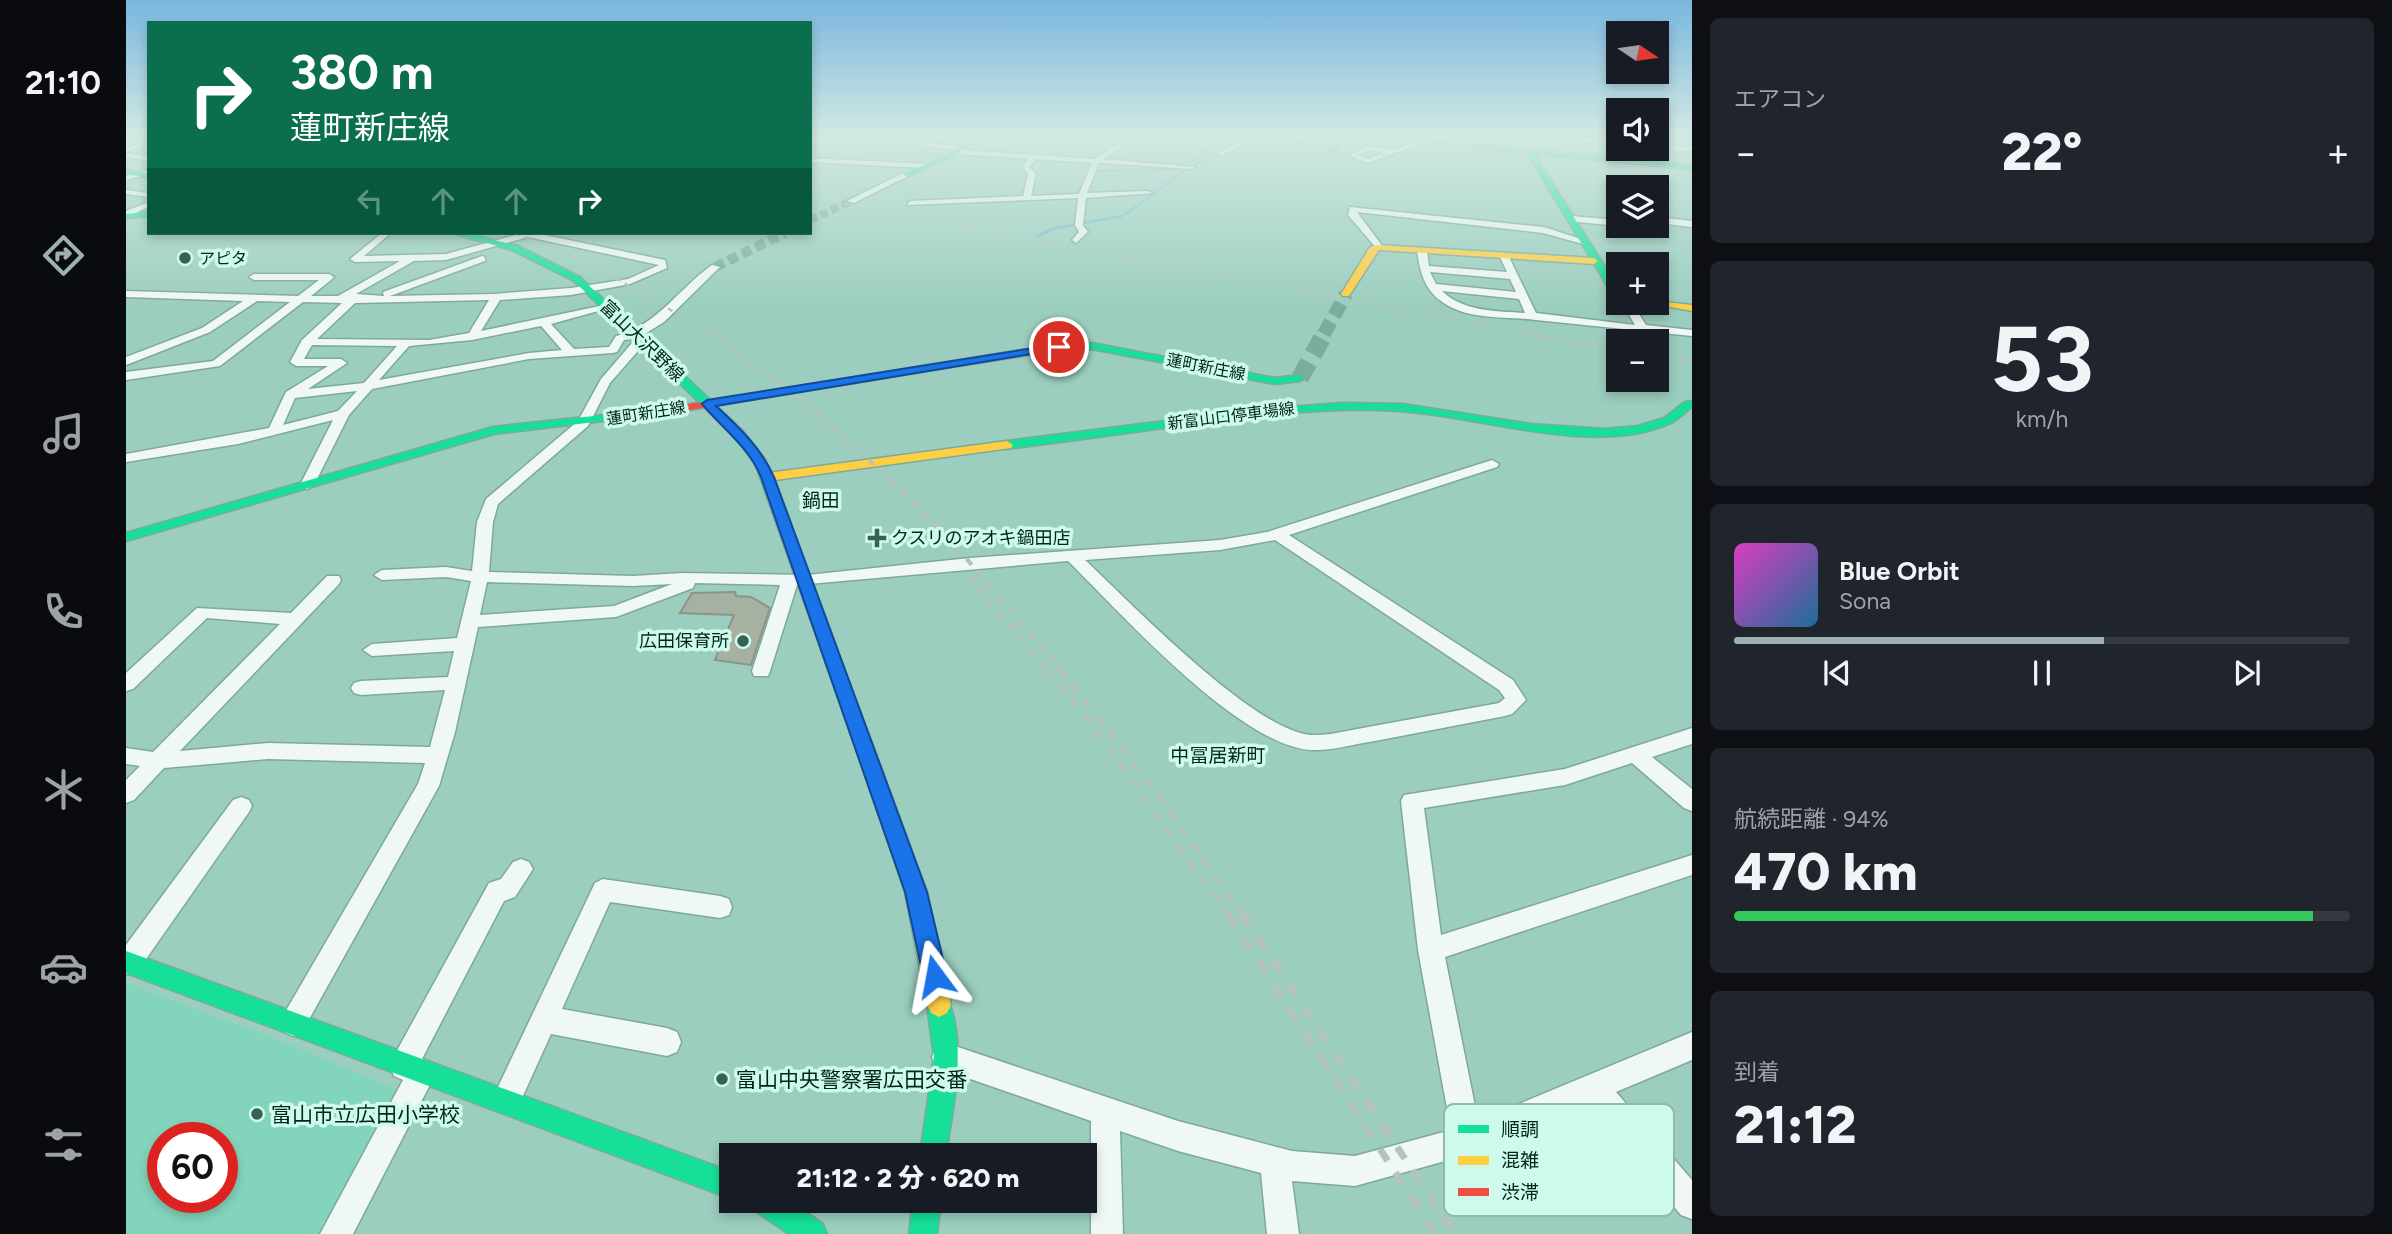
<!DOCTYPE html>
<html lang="ja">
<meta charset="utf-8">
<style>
:root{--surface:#171b24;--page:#20242c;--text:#f1f3f6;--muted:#9ea1a6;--line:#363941;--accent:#9db1ae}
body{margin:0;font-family:Figtree,"Noto Sans JP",sans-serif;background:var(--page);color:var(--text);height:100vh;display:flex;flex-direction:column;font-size:26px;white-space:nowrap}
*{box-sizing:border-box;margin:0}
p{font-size:23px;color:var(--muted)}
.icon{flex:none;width:38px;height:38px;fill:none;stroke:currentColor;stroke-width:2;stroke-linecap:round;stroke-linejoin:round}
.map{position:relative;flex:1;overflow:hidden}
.drawer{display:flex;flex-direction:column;gap:18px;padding:18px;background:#0d0f14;width:700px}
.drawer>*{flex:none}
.banner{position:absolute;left:21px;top:21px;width:665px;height:214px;border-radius:0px;box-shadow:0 4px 10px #0003;background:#0b6e4f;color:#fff;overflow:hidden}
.needle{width:46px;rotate:103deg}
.buttons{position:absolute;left:1480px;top:21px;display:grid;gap:14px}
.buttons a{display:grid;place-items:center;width:63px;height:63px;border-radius:0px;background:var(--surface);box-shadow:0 4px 10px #0003;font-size:35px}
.speed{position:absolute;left:21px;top:1122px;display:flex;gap:14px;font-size:35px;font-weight:700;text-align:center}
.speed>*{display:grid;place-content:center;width:91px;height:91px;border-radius:50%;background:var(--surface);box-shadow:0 4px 10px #0003;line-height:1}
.speed .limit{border:10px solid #d22;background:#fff;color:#111}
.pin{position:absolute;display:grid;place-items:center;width:60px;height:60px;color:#fff;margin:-30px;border:4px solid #fff;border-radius:50%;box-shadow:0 2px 7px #0007}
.me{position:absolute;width:77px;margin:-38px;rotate:347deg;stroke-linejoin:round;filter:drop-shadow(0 0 5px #0008)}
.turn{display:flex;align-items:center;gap:24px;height:147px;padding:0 28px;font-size:32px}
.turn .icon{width:91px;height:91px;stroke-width:2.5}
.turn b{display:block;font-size:49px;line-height:60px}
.lanes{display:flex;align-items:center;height:66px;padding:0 28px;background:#0003;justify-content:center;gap:35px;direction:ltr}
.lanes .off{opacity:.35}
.big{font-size:52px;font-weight:800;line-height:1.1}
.drawer .widget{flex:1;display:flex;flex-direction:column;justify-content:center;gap:10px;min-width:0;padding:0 24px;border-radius:10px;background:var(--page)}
.drawer .dial{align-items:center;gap:0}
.dial b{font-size:91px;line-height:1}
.song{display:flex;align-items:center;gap:21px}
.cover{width:84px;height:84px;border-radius:10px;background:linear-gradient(135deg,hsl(310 70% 55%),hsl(200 70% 35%))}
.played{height:7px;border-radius:4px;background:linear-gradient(90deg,var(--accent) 60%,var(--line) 60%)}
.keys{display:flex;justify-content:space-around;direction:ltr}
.heat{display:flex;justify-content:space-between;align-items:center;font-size:38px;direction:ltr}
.charge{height:10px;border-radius:5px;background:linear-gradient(90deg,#34c759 94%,var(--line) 0)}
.trip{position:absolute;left:593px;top:1143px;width:378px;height:70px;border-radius:0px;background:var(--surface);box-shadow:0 4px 10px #0003;font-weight:800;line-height:70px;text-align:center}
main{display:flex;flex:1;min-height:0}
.dock{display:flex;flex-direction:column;width:126px;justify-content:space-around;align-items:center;background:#090b0e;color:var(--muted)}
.dock .icon{width:49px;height:49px}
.dock .on{color:var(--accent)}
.dock b{font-size:32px;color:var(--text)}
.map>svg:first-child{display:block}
.built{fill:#83d4bc;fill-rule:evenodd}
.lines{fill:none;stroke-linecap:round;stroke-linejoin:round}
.stream-far1{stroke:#74bad2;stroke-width:2}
.stream{stroke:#74bad2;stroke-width:2.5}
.building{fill:#a7b1a2;stroke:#8b9587;stroke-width:2}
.street-tunnel-far1{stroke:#7cac9e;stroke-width:8;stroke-dasharray:8 3.5;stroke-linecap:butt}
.street-tunnel{stroke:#7cac9e;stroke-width:10;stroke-dasharray:10 5;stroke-linecap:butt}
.secondary-tunnel-far1{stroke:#7cac9e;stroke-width:14;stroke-dasharray:14 7;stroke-linecap:butt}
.secondary-tunnel{stroke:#7cac9e;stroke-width:18;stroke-dasharray:18 9;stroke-linecap:butt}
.street-casing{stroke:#7fa89c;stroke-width:3}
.fast-casing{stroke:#7fa89c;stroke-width:3}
.slow-casing{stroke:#7fa89c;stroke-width:3}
.jam-casing{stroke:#7fa89c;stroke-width:3}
.street{fill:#f0f8f5;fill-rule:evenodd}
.fast{fill:#16e098;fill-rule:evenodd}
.slow{fill:#ffcf43;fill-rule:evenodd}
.jam{fill:#f24e42;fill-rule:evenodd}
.rail-far5{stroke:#b4c3be;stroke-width:2;stroke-dasharray:3.5 3.5;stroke-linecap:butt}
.rail-far4{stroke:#b4c3be;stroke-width:2.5;stroke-dasharray:5 5;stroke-linecap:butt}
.rail-far3{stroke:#b4c3be;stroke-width:3.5;stroke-dasharray:6 6;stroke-linecap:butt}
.rail-far2{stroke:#b4c3be;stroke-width:4.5;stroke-dasharray:8 8;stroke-linecap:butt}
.rail-far1{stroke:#b4c3be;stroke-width:5;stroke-dasharray:10 10;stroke-linecap:butt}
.rail{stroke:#b4c3be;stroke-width:7;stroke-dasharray:14 14;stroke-linecap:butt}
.route{fill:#1a73e8;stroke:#114b97;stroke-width:2}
.poi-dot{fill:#366155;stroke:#cefaeb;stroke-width:2.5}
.labels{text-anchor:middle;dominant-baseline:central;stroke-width:7;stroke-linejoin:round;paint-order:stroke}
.far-poi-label{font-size:16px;fill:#00261c;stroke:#cefaeb;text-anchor:start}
.far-street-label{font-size:16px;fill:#00261c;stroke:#cefaeb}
.street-label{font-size:18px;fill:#00261c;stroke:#cefaeb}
.poi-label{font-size:18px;fill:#00261c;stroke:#cefaeb;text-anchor:start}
.neighbourhood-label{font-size:19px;fill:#00261c;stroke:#cefaeb}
.near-poi-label{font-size:21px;fill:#00261c;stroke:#cefaeb;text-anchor:start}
.key{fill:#cefaeb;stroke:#90baad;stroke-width:2}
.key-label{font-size:19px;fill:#00261c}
</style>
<main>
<nav class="dock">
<b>21:10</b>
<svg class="icon on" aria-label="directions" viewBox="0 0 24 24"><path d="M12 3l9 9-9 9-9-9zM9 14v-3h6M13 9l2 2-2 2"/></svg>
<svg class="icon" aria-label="music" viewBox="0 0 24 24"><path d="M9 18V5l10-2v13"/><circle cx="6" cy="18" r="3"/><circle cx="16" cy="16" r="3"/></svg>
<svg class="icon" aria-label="phone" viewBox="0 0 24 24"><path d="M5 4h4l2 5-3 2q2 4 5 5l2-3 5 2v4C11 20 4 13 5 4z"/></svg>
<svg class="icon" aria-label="climate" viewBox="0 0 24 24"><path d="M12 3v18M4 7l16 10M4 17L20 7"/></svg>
<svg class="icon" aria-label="car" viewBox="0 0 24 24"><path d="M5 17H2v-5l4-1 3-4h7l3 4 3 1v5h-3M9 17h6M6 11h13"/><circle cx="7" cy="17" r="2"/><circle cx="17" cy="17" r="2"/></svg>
<svg class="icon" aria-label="filters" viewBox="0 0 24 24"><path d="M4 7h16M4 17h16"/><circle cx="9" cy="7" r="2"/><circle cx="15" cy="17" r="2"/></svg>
</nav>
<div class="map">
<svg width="1566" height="1234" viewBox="0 0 1566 1234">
<rect width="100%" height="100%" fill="#9bcebf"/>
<path class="built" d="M0 983 152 1040 275 1091 198 1234H0ZM37 1138H96V1197H37Z"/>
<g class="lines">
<g class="stream-far1">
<path d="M759 144 779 135"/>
<path d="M1066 163 1092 141 1091 135"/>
<path d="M969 171 1059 168"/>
<path d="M963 222 997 216 1062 168 1120 139 1119 135"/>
</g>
<path class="stream" d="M911 236 929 228 973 220"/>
</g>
<g class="building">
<path d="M1169 135 1199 137 1200 135H1214L1212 149 1207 151 1167 142Z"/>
<path d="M609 592 610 596 625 597 644 608 625 665 589 660 608 615 554 613 566 593Z"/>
</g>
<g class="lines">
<path class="street-tunnel-far1" d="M684 220 725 201"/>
<path class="street-tunnel" d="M589 267 659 233"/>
<path class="secondary-tunnel-far1" d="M1198 334 1220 294"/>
<path class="secondary-tunnel" d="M1174 378 1199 333"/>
<defs>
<g id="street">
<path d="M770 135H777L760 145 684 144V140L759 141Z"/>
<path d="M796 135 849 139 847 142 799 138 793 142 835 147 838 150 969 159 999 138 981 135 1085 144 1082 146 1007 139 977 159 1070 167 1066 169 973 163 961 193 1022 191 1026 193 960 198 957 225 962 232 950 243 946 240 953 232 949 225 952 198 781 205 784 201 897 196 902 174 896 167 903 159 831 154 828 152 829 150 784 144V142ZM910 159 966 163 953 194 905 196 910 174 904 167Z"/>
<path d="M1120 135H1126L1123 142 1096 155 1090 154 1118 140Z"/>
<path d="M1547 135H1566V138Z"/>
<path d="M1403 136 1493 140V144L1401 139Z"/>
<path d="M1299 139 1301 142 1241 163 1222 155 1244 146 1266 150ZM1245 150 1258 153 1241 159 1232 155Z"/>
<path d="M23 140V144L0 152V148Z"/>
<path d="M1531 144 1566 147V151L1531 148Z"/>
<path d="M0 153 23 157V161L0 157Z"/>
<path d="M684 158 800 164 804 166 800 168 684 162Z"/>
<path d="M23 170V174L0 180V176Z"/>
<path d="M777 173 784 175 728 203 721 201Z"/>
<path d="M0 190 23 193V197L0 194Z"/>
<path d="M23 202V207L0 217V211Z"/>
<path d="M1224 207 1418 227 1461 241 1457 244 1417 233 1231 212 1257 247 1252 250 1222 215Z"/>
<path d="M1445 216 1493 220V226L1442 221Z"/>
<path d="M1531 217 1566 221V227L1531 223Z"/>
<path d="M256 233H265L238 256 320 254 397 233H409L539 260 541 268 504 284 445 295 374 300 355 331 483 304V308L425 324 448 349 483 347 490 336C532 325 552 289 586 265L594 267 538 322 517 335 518 344 484 383 462 426 372 504 367 522 363 572 507 576 556 573 681 575 844 558 1094 540 1141 532 1366 460 1373 464 1371 467 1163 535 1387 680 1400 700 1386 714 1379 716C1336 724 1292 733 1249 741 1228 744 1207 751 1186 750 1114 747 993 611 942 561L671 585 644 671 642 676H628L626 671 654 585 569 583 567 588 490 617 352 627 329 732 313 786 176 1032 167 1036 158 1032 154 1023 158 1014 292 784 299 763 142 759 38 768 8 800 0 803V780L14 766 0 764V748L27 752 154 624 81 618 7 689 0 691V673L71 608 165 613 201 576H213L215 580 213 584 54 751 142 743 304 747 319 690 235 695 228 693 225 688 228 683 235 681 322 677 328 651 246 656 237 650 246 644 331 638 345 581 320 577 256 580 248 575 256 570 320 567 346 571 351 522 360 499 452 421 475 379 506 343V339L498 340 491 352 487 353 403 359 246 389 223 415 188 485 181 489 174 485 207 420 112 444 0 462V454L143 428 160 392 202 366H170L164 362 176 340 216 303 177 302 94 366 0 380V372L87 361 164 302 131 301 84 332 0 365V357L76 328 117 301 0 297V291L172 296 193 280H128L123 277 128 274H203L208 277 206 279 185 296H212L274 261 229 262 224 259ZM402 237 533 265 502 279 445 288 367 294 264 296 359 261V257L356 256 257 292 258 296 230 294 288 261 320 260ZM363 300 343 333 303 340 191 339 229 303ZM415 326 436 350 403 353 253 380 283 346 346 340ZM186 345 271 346 238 383 182 389 221 363 215 359H178ZM231 391 212 411 157 425 169 398ZM1149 540 1373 690 1379 698 1373 703C1330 711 1286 719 1242 727 1223 730 1204 736 1184 735 1126 729 1004 602 959 560L1094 550ZM361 582 507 586 546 584 488 606 354 615Z"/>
<path d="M1296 248 1301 251 1303 266 1381 272 1374 257 1382 255 1410 313 1509 325 1496 303H1506L1520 325 1566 330V336C1514 331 1462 325 1410 320 1379 316 1341 321 1315 301 1297 288 1294 270 1291 251ZM1304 272 1384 279 1390 292 1310 284ZM1316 291 1393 299 1399 313C1371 311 1338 312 1316 291Z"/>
<path d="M1566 728V744L1526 757 1566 789V811L1558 808 1506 763 1439 785 1298 808 1315 935 1566 855V875L1319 957 1352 1121 1566 1032V1060L1490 1092 1566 1180V1219L1555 1215 1462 1103 1341 1155 1229 1186 1166 1181 1173 1234H1141L1135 1173 1052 1151 994 1131 997 1234H965V1121L810 1067 806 1057 810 1047 820 1043 1052 1121 1166 1151 1229 1156 1325 1130 1292 950 1275 801 1278 795 1439 769Z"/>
<path d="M115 797 123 800 126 806 123 812 11 972 0 974V945L107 800Z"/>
<path d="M395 859 403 862 407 869 389 897 378 901 296 1059 306 1063 310 1073 227 1234H194L277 1080 268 1076 264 1066 268 1056 363 883 375 879 387 862Z"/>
<path d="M477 879 594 896 603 899 606 907 603 915 594 918 484 902 436 1009 541 1028 551 1032 555 1042 551 1052 541 1056 425 1034 391 1109 381 1113 371 1109 367 1099 371 1089 469 883Z"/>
</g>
<g id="fast">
<path d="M850 135H856L833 153 782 176 777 175 829 151Z"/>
<path d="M1232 135 1566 165V169L1408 154 1493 289V300L1488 297 1401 153Z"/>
<path d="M0 170 23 174V178L0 174Z"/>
<path d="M23 212V216L0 218V214Z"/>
<path d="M325 233H338L392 246 454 277 616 430 639 459 757 773 755 778 748 780 741 778 739 773 629 463 608 436 448 281 386 250Z"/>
<path d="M966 343 1149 378 1174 375 1179 378 1174 381 1149 384 966 349 933 350 852 363 847 360 852 357 933 344Z"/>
<path d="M1566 401V407C1559 412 1552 420 1545 423 1480 454 1377 424 1309 415 1228 403 1146 414 1065 424 1004 433 942 441 881 449L875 445 881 441 1126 410 1216 403 1277 404 1404 424 1479 429 1512 426 1538 418 1559 402Z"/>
<path d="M533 409 537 410V414L368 434 0 541V533L367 427Z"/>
<path d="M0 951 606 1172V1199L0 973Z"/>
<path d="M813 993 821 997C842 1046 827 1105 820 1155H794L808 1057 801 1005 805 997Z"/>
<path d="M624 1200H663L697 1224 701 1234H663L628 1210Z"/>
<path d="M787 1200H815L811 1234H783Z"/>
</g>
<g id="slow">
<path d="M1252 245 1468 258 1472 261 1468 264 1253 250 1223 296H1217L1215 294 1244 247Z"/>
<path d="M1531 301 1566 305V311L1523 303H1531Z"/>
<path d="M881 441 887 445 885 448 642 481 636 477 642 473Z"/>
<path d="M748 766 755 768 757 773 801 892 825 1005 821 1013 813 1017 805 1013 801 1005 779 892 739 773 741 768Z"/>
</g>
<path id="jam" d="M852 357 856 358V362L533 415 527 412 533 409Z"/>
</defs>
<use href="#street" class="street-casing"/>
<use href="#fast" class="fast-casing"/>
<use href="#slow" class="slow-casing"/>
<use href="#jam" class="jam-casing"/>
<use href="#street" class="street"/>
<use href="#fast" class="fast"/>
<use href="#slow" class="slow"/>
<use href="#jam" class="jam"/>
<path class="rail-far5" d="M684 197 815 222"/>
<g class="rail-far4">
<path d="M806 220 1405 334"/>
<path d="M390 233 486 276 586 334"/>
</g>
<g class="rail-far3">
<path d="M584 333 669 394 765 480"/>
<path d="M1396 333 1493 351"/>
<path d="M1531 356 1566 362"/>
</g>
<g class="rail-far2">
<path d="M763 478 835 552 934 670"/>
<path d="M842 575 921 670"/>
</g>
<g class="rail-far1">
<path d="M920 668 959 715 1103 916"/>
<path d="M933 668 1022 782 1117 916"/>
</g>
<g class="rail">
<path d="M1102 914 1309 1234"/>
<path d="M1116 914 1329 1234"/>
</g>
</g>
<linearGradient id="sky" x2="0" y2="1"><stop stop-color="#79b6df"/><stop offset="0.44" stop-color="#d2e9e2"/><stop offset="1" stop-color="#d2e9e2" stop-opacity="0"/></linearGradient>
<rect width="1566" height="307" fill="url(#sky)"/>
<path class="route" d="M933 344 938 347 936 349 590 406C613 427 635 448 648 477L801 892 821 976 817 984 809 988 801 984 797 976 779 892 635 477C622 446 597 429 576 404L581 400Z"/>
<g class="poi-dot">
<circle cx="59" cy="258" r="7"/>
<path d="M747.5 527.5h7v7h7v7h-7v7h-7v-7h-7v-7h7z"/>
<circle cx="617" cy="641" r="7"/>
<circle cx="596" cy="1079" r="7"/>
<circle cx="131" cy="1114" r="7"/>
</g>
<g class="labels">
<g class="far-poi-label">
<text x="73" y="258">アピタ</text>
</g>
<g class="far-street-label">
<text transform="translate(1080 367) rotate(11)">蓮町新庄線</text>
<text transform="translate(520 413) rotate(-9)">蓮町新庄線</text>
<text transform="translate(1105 416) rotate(-7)">新富山口停車場線</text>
</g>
<g class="street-label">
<text transform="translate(516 341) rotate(44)">富山大沢野線</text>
</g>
<g class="poi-label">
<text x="765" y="538">クスリのアオキ鍋田店</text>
<text x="603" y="641" text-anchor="end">広田保育所</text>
</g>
<g class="neighbourhood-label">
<text x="695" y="500">鍋田</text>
<text x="1092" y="755">中冨居新町</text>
</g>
<g class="near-poi-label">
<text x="610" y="1079">富山中央警察署広田交番</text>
<text x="145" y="1114">富山市立広田小学校</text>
</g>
</g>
<rect x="1318" y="1104" width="230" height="112" rx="10" class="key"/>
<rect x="1332" y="1125" width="31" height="8" fill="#16e098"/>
<rect x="1332" y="1156" width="31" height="9" fill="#ffcf43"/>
<rect x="1332" y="1188" width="31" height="8" fill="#f24e42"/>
<g class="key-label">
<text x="1375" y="1136">順調</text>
<text x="1375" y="1167">混雑</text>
<text x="1375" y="1199">渋滞</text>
</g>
</svg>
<div class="buttons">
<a><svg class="needle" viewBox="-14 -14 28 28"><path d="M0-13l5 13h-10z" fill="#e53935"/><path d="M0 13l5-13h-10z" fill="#9ea1a6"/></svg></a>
<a><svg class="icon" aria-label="sound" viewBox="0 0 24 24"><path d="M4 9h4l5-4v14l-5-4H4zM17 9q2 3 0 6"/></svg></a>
<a><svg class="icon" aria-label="layers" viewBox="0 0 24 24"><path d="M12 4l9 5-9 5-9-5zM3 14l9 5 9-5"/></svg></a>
<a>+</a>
<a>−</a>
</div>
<div class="speed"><div class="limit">60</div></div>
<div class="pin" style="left:933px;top:347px;background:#d93025"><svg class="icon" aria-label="arrive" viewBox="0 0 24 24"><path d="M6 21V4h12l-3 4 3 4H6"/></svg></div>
<svg class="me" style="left:809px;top:976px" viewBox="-20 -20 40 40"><path d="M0-17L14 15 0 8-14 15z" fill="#1a73e8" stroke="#fff" stroke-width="4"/></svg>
<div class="trip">21:12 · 2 分 · 620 m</div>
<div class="banner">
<div class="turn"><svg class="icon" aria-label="right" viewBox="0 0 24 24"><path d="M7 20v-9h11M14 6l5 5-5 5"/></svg><div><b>380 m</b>蓮町新庄線</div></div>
<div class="lanes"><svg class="icon off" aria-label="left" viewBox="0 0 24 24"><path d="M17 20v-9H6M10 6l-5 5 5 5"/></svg><svg class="icon off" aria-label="ahead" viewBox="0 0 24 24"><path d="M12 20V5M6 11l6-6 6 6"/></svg><svg class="icon off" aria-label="ahead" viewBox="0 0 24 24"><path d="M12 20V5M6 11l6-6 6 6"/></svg><svg class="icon" aria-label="right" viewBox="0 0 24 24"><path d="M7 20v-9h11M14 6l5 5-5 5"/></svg></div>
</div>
</div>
<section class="drawer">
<div class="widget"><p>エアコン</p>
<div class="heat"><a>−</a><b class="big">22°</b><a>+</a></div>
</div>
<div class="widget dial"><b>53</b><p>km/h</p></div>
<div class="widget">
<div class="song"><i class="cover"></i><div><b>Blue Orbit</b><p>Sona</p></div></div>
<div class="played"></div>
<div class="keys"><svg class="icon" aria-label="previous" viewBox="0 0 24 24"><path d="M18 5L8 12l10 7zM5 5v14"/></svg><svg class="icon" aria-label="pause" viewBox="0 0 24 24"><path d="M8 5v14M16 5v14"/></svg><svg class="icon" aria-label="next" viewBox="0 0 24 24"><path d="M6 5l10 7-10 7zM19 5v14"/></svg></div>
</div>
<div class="widget"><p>航続距離 · 94%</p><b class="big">470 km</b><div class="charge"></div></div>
<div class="widget"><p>到着</p><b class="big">21:12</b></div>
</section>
</main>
